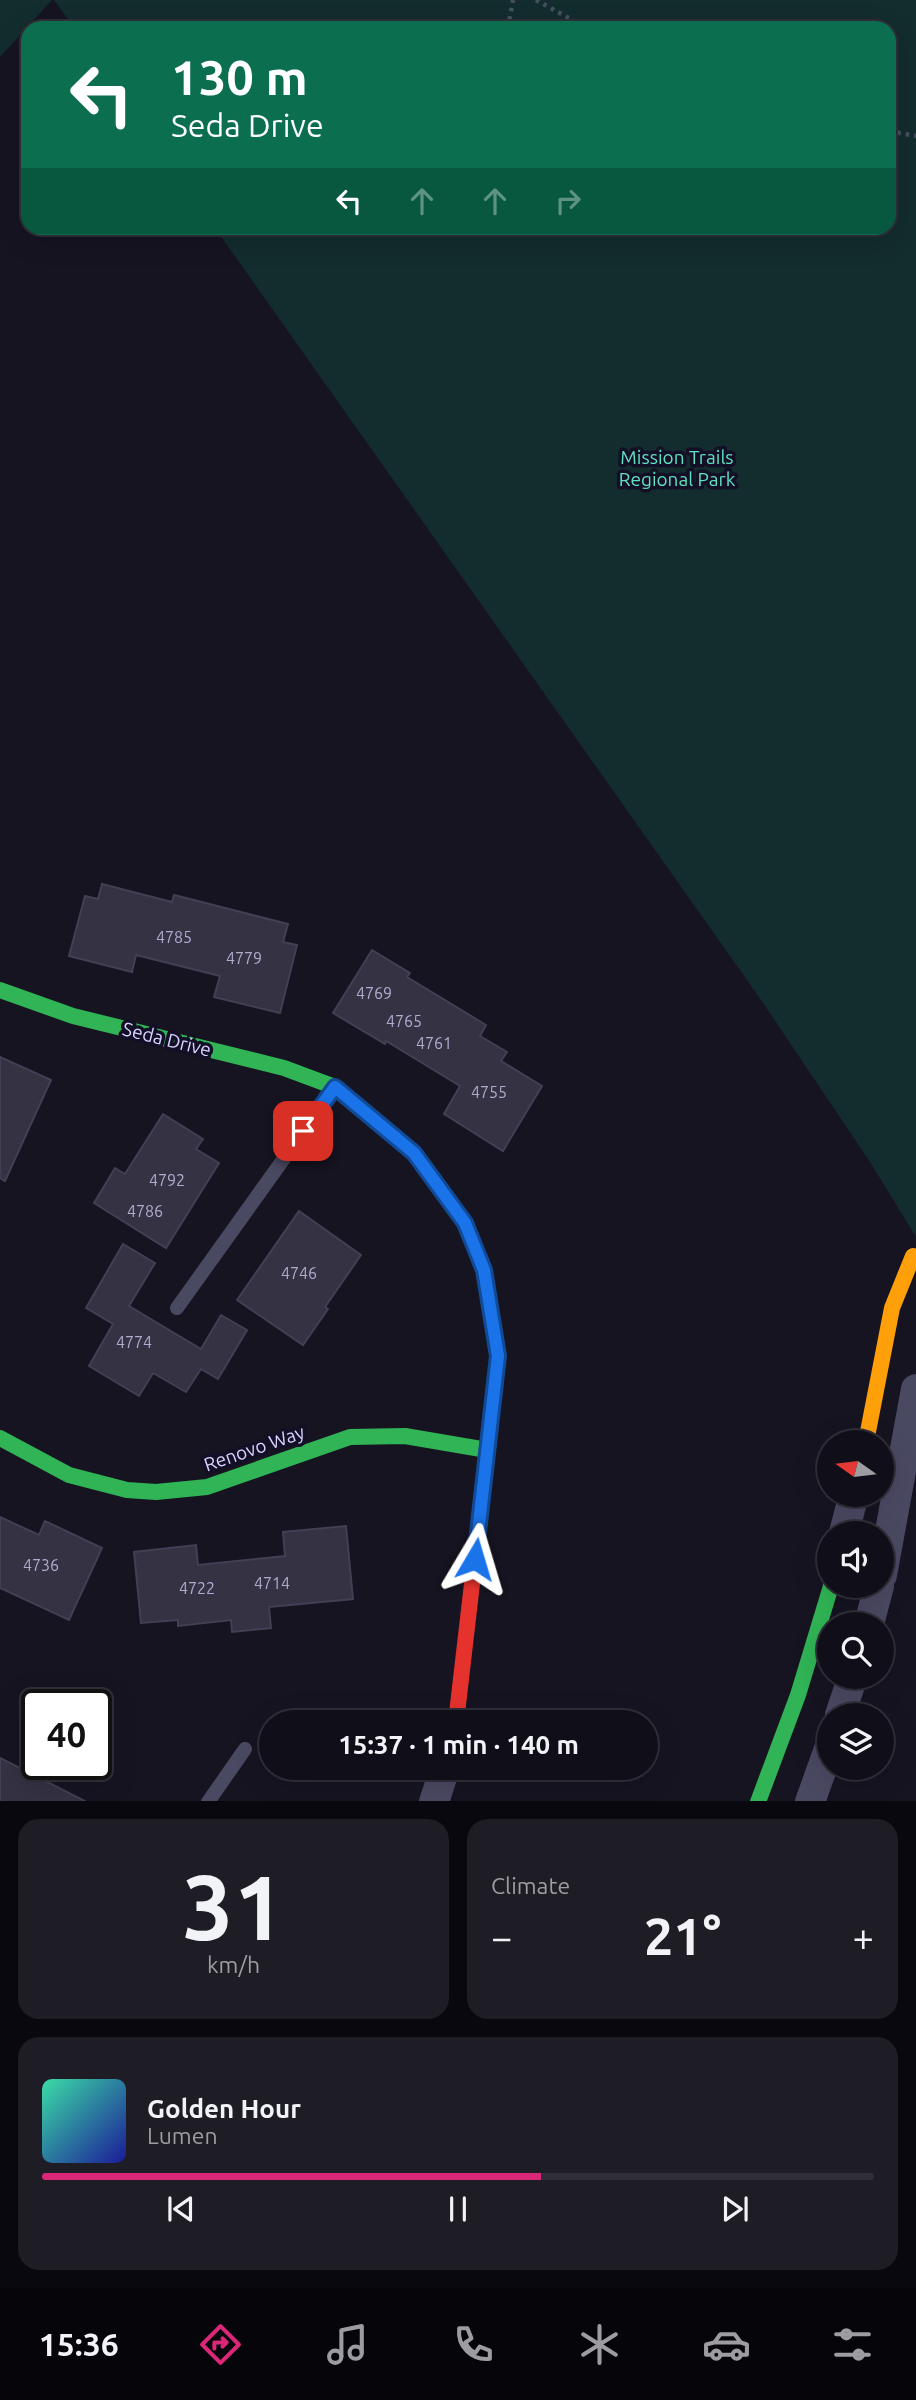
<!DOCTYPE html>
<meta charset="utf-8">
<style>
:root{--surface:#100f19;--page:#1e1d26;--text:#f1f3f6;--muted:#9c9ca2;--line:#302f38;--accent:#db2777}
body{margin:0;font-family:Ubuntu,sans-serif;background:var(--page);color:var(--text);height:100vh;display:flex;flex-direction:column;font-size:26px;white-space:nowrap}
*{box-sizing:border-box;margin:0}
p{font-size:23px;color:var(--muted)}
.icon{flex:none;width:38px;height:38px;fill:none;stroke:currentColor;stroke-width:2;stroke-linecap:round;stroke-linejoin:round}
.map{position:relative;height:1801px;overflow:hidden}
.side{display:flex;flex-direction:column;gap:18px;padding:18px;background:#09080e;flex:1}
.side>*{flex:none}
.banner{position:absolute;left:21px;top:21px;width:875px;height:214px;border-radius:21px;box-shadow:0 7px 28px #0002,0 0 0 2px var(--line);background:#0b6e4f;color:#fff;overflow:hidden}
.needle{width:46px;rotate:284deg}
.tools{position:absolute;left:817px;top:1430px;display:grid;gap:14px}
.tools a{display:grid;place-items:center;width:77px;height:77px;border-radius:50%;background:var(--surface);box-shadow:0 7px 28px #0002,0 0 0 2px var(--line);font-size:35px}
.speed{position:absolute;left:21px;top:1689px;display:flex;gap:14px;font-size:35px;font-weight:700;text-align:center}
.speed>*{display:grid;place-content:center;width:91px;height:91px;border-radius:50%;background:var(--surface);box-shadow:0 7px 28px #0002,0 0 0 2px var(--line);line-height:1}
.speed .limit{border:4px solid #111;border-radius:10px;background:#fff;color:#111}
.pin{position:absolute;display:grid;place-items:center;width:60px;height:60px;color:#fff;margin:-30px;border-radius:14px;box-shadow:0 4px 10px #0006}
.me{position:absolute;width:77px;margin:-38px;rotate:7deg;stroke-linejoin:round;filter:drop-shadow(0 0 5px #0008)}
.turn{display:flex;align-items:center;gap:24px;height:147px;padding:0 35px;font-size:32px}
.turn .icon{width:91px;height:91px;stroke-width:2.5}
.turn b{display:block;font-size:49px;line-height:60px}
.lanes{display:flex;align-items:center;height:66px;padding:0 35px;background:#0003;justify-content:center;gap:35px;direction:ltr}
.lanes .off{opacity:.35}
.big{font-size:52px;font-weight:600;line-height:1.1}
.side .tile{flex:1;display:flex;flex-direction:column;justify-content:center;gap:10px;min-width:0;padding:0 24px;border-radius:21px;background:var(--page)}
.side .dial{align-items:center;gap:0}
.dial b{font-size:91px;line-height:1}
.song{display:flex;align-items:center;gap:21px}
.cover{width:84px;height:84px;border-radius:10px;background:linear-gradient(135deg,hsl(160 70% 55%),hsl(240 70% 35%))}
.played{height:7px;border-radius:4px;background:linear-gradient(90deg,var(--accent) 60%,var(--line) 60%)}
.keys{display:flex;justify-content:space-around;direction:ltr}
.heat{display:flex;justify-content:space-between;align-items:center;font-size:38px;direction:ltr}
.side .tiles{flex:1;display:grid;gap:18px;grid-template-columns:1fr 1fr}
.tile:last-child{grid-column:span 2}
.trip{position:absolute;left:259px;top:1710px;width:399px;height:70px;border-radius:35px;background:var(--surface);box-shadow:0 7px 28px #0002,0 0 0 2px var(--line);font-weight:600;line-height:70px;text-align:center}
.dock{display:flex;height:112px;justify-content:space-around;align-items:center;background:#06060a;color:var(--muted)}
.dock .icon{width:49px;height:49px}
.dock .active{color:var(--accent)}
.dock b{font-size:32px;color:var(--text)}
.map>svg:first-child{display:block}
.green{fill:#132c2d}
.building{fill:#343243;stroke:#433f54;stroke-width:2}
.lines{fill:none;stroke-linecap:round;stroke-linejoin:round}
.path{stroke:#44505f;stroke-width:4.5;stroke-dasharray:3.5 5;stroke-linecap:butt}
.lane{stroke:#4a4962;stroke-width:14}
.street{stroke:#4a4962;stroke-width:30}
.fast{stroke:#30b455;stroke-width:16}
.slow{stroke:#ff9f0a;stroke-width:16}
.jam{stroke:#e5322d;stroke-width:16}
.route-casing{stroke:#114b97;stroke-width:18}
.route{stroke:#1a73e8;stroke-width:12}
.labels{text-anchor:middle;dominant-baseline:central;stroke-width:7;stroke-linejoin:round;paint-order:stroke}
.number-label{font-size:16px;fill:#b0acd0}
.park-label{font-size:19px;fill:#5fe0c0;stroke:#130f26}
.street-label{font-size:19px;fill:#d9d4ff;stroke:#130f26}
</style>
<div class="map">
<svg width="916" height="1802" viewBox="0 0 916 1802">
<rect width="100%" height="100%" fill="#161421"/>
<g class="green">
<path d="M0 0H52L0 57Z"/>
<path d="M54 0H916V1237L870 1162 759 997 215 228H889V28H74Z"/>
</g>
<g class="building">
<path d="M102 884 172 902 174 895 288 924 283 942 297 945 280 1013 214 997 220 976 136 955 132 972 69 956 85 896 98 899Z"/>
<path d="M372 950 410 973 407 977 486 1025 480 1036 507 1052 501 1061 542 1086 503 1151 444 1114 460 1086 386 1041 385 1044 333 1013Z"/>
<path d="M0 1057 51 1080 5 1181 0 1178Z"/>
<path d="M163 1114 203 1139 196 1149 219 1163 166 1248 94 1203 115 1168 125 1174Z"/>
<path d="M299 1211 361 1255 325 1307 328 1309 303 1345 237 1300Z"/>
<path d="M123 1244 155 1263 129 1306 201 1349 221 1315 247 1330 218 1379 201 1369 186 1392 153 1373 139 1396 89 1366 113 1324 86 1308Z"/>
<path d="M0 1517 39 1535 45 1521 102 1548 69 1620 0 1588Z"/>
<path d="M346 1526 353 1599 269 1607 271 1628 232 1632 231 1620 178 1626V1620L141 1623 134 1552 196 1545 198 1565 285 1556 283 1532Z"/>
<path d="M0 1758 85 1801V1802H0Z"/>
</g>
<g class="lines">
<g class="path">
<path d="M536 0 587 28"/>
<path d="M508 28 513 0"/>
<path d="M889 131 916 136"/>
</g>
<g class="lane">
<path d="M177 1308 333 1090"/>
<path d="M208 1802 245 1749"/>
</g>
<g class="street">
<path d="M844 1533 854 1494"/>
<path d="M882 1575 916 1389"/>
<path d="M869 1624 879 1586"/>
<path d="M840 1715 853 1676"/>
<path d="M434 1802 445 1768"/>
<path d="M810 1802 830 1746"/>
</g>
<g class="fast">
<path d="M0 990 73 1016 284 1068 335 1087 414 1153 465 1223 484 1270 498 1356 492 1411"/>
<path d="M0 1438 69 1475 127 1490 156 1492 207 1487 350 1437 405 1436 487 1450"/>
<path d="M758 1802 798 1695 831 1586"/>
</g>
<path class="slow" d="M866 1442 892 1308 913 1256"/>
<path class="jam" d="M456 1722 492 1411"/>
</g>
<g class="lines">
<defs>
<path id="route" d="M303 1131 335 1087 414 1153 465 1223 484 1270 498 1356 475 1559"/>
</defs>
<use href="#route" class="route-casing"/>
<use href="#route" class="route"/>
</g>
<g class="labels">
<g class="number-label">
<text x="174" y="937">4785</text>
<text x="244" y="958">4779</text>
<text x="374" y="993">4769</text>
<text x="404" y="1021">4765</text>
<text x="434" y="1043">4761</text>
<text x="489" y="1092">4755</text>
<text x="167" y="1180">4792</text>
<text x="145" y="1211">4786</text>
<text x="299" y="1273">4746</text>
<text x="134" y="1342">4774</text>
<text x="41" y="1565">4736</text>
<text x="272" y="1583">4714</text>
<text x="197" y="1588">4722</text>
</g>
<g class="park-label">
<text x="677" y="457">Mission Trails<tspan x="677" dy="22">Regional Park</tspan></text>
</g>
<g class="street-label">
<text transform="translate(167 1039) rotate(14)">Seda Drive</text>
<text transform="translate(254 1448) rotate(-19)">Renovo Way</text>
</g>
</g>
</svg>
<div class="tools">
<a><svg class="needle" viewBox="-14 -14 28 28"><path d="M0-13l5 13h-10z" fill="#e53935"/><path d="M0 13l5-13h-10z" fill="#9c9ca2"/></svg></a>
<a><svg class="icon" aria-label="sound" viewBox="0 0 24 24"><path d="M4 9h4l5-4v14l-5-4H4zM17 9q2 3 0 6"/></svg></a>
<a><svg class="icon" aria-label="search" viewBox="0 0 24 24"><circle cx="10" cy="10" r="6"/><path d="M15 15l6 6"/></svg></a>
<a><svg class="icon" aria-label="layers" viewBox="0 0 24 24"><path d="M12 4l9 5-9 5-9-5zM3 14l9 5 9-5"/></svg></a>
</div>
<div class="speed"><div class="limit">40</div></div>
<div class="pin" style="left:303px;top:1131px;background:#d93025"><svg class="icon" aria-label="arrive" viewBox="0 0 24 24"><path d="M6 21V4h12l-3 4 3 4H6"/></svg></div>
<svg class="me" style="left:475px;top:1559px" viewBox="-20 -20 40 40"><path d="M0-17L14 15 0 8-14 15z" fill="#1a73e8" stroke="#fff" stroke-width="4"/></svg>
<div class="trip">15:37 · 1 min · 140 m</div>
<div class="banner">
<div class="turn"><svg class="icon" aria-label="left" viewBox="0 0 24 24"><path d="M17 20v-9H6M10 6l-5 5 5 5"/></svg><div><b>130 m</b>Seda Drive</div></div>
<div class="lanes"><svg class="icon" aria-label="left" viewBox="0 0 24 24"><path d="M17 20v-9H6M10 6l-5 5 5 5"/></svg><svg class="icon off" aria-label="ahead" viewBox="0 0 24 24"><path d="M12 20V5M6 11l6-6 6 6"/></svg><svg class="icon off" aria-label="ahead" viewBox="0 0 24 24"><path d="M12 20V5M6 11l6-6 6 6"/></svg><svg class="icon off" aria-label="right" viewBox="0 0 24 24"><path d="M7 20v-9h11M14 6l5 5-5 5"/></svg></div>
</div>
</div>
<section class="side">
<div class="tiles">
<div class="tile dial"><b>31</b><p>km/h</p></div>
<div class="tile"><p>Climate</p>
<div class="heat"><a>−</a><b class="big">21°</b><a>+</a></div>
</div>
<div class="tile">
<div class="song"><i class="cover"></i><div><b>Golden Hour</b><p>Lumen</p></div></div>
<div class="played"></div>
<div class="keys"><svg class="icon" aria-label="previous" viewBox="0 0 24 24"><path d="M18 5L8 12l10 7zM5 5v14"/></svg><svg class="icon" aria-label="pause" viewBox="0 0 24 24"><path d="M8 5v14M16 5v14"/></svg><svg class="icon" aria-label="next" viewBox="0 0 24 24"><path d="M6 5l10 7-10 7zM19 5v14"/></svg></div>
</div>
</div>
</section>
<nav class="dock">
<b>15:36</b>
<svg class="icon active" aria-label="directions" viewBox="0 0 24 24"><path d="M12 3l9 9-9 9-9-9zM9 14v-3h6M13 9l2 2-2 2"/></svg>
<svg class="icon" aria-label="music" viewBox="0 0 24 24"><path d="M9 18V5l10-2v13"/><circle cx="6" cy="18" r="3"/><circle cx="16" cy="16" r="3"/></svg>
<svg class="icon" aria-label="phone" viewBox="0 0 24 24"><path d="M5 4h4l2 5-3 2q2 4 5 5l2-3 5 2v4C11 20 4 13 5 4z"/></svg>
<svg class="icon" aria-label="climate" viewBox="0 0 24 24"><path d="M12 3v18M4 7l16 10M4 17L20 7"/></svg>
<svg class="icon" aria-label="car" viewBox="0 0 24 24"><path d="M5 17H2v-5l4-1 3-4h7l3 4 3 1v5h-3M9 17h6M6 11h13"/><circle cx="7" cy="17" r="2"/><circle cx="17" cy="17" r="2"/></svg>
<svg class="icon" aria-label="filters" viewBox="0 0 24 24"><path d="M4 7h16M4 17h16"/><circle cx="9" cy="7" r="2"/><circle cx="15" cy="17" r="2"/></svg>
</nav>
